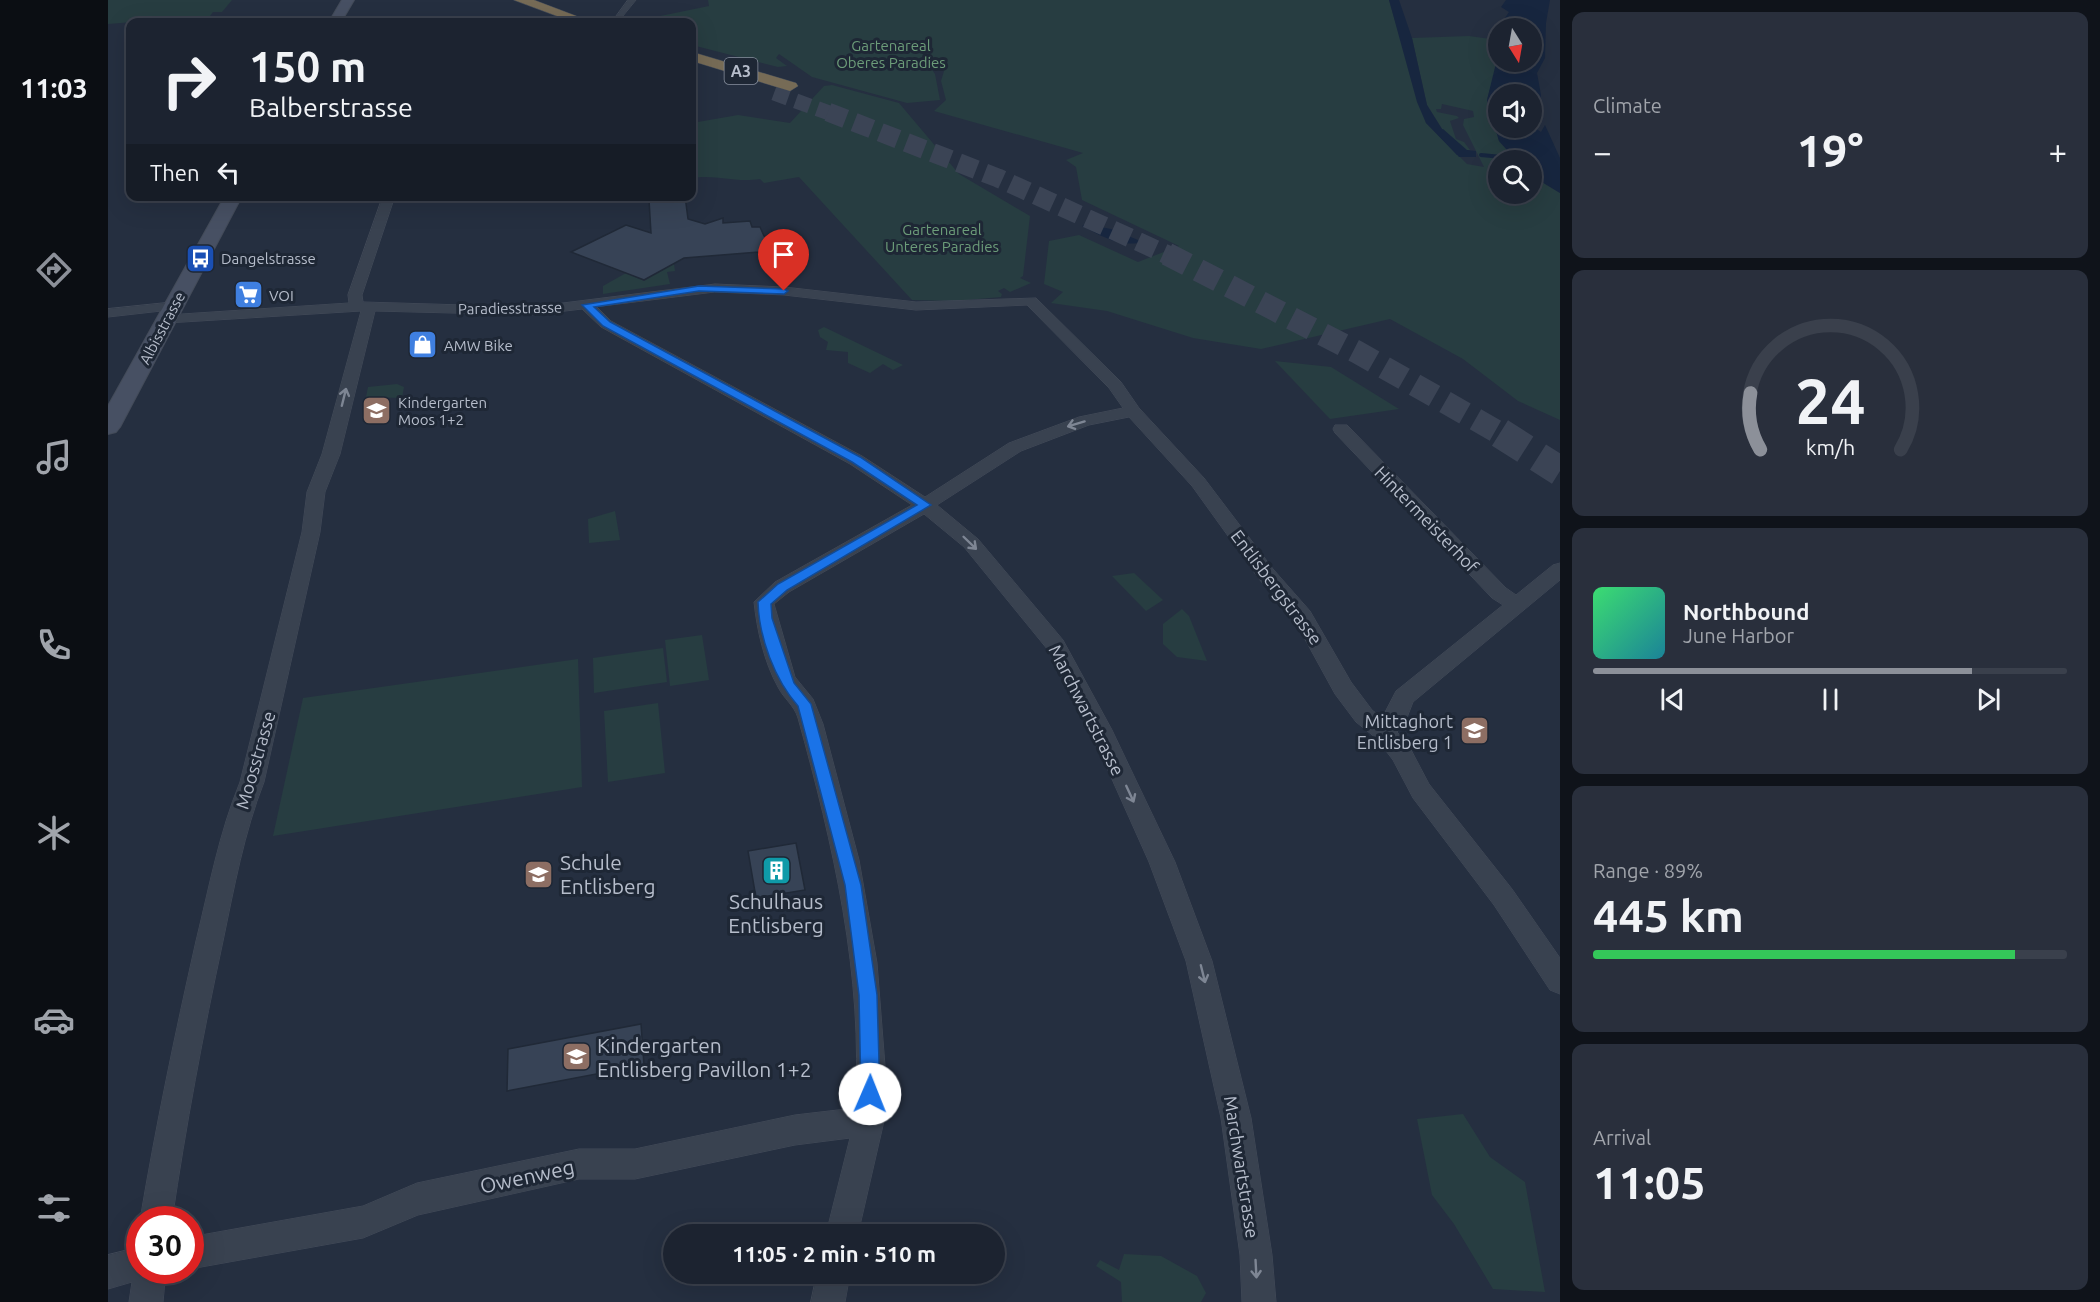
<!DOCTYPE html>
<meta charset="utf-8">
<style>
:root{--surface:#1c2330;--page:#292f3c;--text:#f1f3f6;--muted:#a0a4ab;--line:#3a404c;--accent:#8c9099}
body{margin:0;font-family:Ubuntu,sans-serif;background:var(--page);color:var(--text);height:100vh;display:flex;flex-direction:column;font-size:22px;white-space:nowrap}
*{box-sizing:border-box;margin:0}
p{font-size:20px;color:var(--muted)}
.icon{flex:none;width:33px;height:33px;fill:none;stroke:currentColor;stroke-width:2;stroke-linecap:round;stroke-linejoin:round}
.map{position:relative;flex:1;overflow:hidden}
.panel{display:flex;flex-direction:column;gap:12px;padding:12px;background:#0f131a;width:540px}
.panel>*{flex:none}
.hud{position:absolute;left:18px;top:18px;width:570px;height:183px;border-radius:12px;box-shadow:0 6px 24px #0002,0 0 0 2px var(--line);background:#1c2330;color:var(--text);overflow:hidden}
.needle{width:39px;rotate:169deg}
.controls{position:absolute;left:1380px;top:18px;display:grid;gap:12px}
.controls a{display:grid;place-items:center;width:54px;height:54px;border-radius:50%;background:var(--surface);box-shadow:0 6px 24px #0002,0 0 0 2px var(--line);font-size:30px}
.speed{position:absolute;left:18px;top:1206px;display:flex;gap:12px;font-size:30px;font-weight:700;text-align:center}
.speed>*{display:grid;place-content:center;width:78px;height:78px;border-radius:50%;background:var(--surface);box-shadow:0 6px 24px #0002,0 0 0 2px var(--line);line-height:1}
.speed .limit{border:9px solid #d22;background:#fff;color:#111}
.pin{position:absolute;display:grid;place-items:center;width:51px;height:51px;color:#fff;margin:-62px -26px;border-radius:50% 50% 50% 0;rotate:-45deg;box-shadow:0 0 6px #0007}
.pin .icon{rotate:45deg}
.me{position:absolute;width:66px;margin:-33px;rotate:1deg;stroke-linejoin:round;filter:drop-shadow(0 0 4px #0008)}
.turn{display:flex;align-items:center;gap:21px;height:126px;padding:0 24px;font-size:27px}
.turn .icon{width:78px;height:78px;stroke-width:2.5}
.turn b{display:block;font-size:42px;line-height:51px}
.then{display:flex;align-items:center;height:57px;padding:0 24px;background:#0003;gap:12px;font-size:22px}
.big{font-size:45px;font-weight:700;line-height:1.1}
.panel .card{flex:1;display:flex;flex-direction:column;justify-content:center;gap:9px;min-width:0;padding:0 21px;border-radius:12px;background:var(--page)}
.panel .dial{align-items:center;gap:0}
.dial svg{height:156px;overflow:visible;fill:none;stroke:var(--line);stroke-width:7;stroke-linecap:round;text-anchor:middle}
.dial text{fill:var(--text);stroke:none}
.song{display:flex;align-items:center;gap:18px}
.cover{width:72px;height:72px;border-radius:9px;background:linear-gradient(135deg,hsl(140 70% 55%),hsl(190 70% 35%))}
.played{height:6px;border-radius:3px;background:linear-gradient(90deg,var(--accent) 80%,var(--line) 80%)}
.keys{display:flex;justify-content:space-around;direction:ltr}
.heat{display:flex;justify-content:space-between;align-items:center;font-size:33px;direction:ltr}
.charge{height:9px;border-radius:4px;background:linear-gradient(90deg,#34c759 89%,var(--line) 0)}
.trip{position:absolute;left:555px;top:1224px;width:342px;height:60px;border-radius:30px;background:var(--surface);box-shadow:0 6px 24px #0002,0 0 0 2px var(--line);font-weight:700;line-height:60px;text-align:center}
main{display:flex;flex:1;min-height:0}
.menu{display:flex;flex-direction:column;width:108px;justify-content:space-around;align-items:center;background:#0b0e13;color:var(--muted)}
.menu .icon{width:42px;height:42px}
.menu .current{color:var(--accent)}
.menu b{font-size:27px;color:var(--text)}
.map>svg:first-child{display:block}
.green{fill:#273d41}
.water{fill:#17263f}
.lines{fill:none;stroke-linecap:round;stroke-linejoin:round}
.stream{stroke:#17263f;stroke-width:4}
.canal{fill:#17263f;fill-rule:evenodd}
.building{fill:#374356;stroke:#202937;stroke-width:1.5}
.highway-tunnel-far3{stroke:#3b4455;stroke-width:15;stroke-dasharray:15 8;stroke-linecap:butt}
.highway-tunnel-far2{stroke:#3b4455;stroke-width:19;stroke-dasharray:19 9;stroke-linecap:butt}
.highway-tunnel-far1{stroke:#3b4455;stroke-width:23;stroke-dasharray:23 12;stroke-linecap:butt}
.highway-tunnel{stroke:#3b4455;stroke-width:30;stroke-dasharray:30 15;stroke-linecap:butt}
.street-casing{stroke:#434b59;stroke-width:1}
.secondary-casing{stroke:#434b59;stroke-width:2}
.highway-casing{stroke:#414a58;stroke-width:1}
.street{fill:#394250;fill-rule:evenodd}
.secondary{fill:#475063;fill-rule:evenodd}
.highway{fill:#766b56;fill-rule:evenodd}
.oneway{stroke:#7e8694}
.route{fill:#1a73e8;stroke:#114b97;stroke-width:1.5}
.labels{text-anchor:middle;dominant-baseline:central;stroke-width:6;stroke-linejoin:round;paint-order:stroke}
.far-park-label{font-size:15px;fill:#6c9c79;stroke:#1e2735}
.far-poi-label{font-size:15px;fill:#b6bdcb;stroke:#1e2735;text-anchor:start}
.far-street-label{font-size:15px;fill:#b6bdcb;stroke:#1e2735}
.shield{fill:#1e2735;stroke:#88909e;stroke-width:1.5}
.shield-label{font-size:16px;font-weight:bold;fill:#b6bdcb}
.street-label{font-size:18px;fill:#b6bdcb;stroke:#1e2735}
.poi-label{font-size:18px;fill:#b6bdcb;stroke:#1e2735;text-anchor:end}
.near-poi-label{font-size:21px;fill:#b6bdcb;stroke:#1e2735;text-anchor:start}
.near-street-label{font-size:21px;fill:#b6bdcb;stroke:#1e2735}
</style>
<main>
<nav class="menu">
<b>11:03</b>
<svg class="icon current" aria-label="directions" viewBox="0 0 24 24"><path d="M12 3l9 9-9 9-9-9zM9 14v-3h6M13 9l2 2-2 2"/></svg>
<svg class="icon" aria-label="music" viewBox="0 0 24 24"><path d="M9 18V5l10-2v13"/><circle cx="6" cy="18" r="3"/><circle cx="16" cy="16" r="3"/></svg>
<svg class="icon" aria-label="phone" viewBox="0 0 24 24"><path d="M5 4h4l2 5-3 2q2 4 5 5l2-3 5 2v4C11 20 4 13 5 4z"/></svg>
<svg class="icon" aria-label="climate" viewBox="0 0 24 24"><path d="M12 3v18M4 7l16 10M4 17L20 7"/></svg>
<svg class="icon" aria-label="car" viewBox="0 0 24 24"><path d="M5 17H2v-5l4-1 3-4h7l3 4 3 1v5h-3M9 17h6M6 11h13"/><circle cx="7" cy="17" r="2"/><circle cx="17" cy="17" r="2"/></svg>
<svg class="icon" aria-label="filters" viewBox="0 0 24 24"><path d="M4 7h16M4 17h16"/><circle cx="9" cy="7" r="2"/><circle cx="15" cy="17" r="2"/></svg>
</nav>
<div class="map">
<svg width="1452" height="1302" viewBox="0 0 1452 1302">
<rect width="100%" height="100%" fill="#252f40"/>
<g class="green">
<path d="M0 0H124L114 12H105L102 16 0 24Z"/>
<path d="M600 0H1281L1318 123 1359 164 1376 167 1355 125 1356 119 1366 117 1365 111 1334 104 1333 109H1328L1329 112 1349 116 1351 118 1342 121 1348 139 1356 142 1362 150H1357L1334 129 1319 105 1304 38 1361 36 1390 40V61L1379 100 1391 141 1408 160H1390V194H1424V176L1452 193V420L1410 401 1355 359 1282 319 1153 349 1085 338 999 311 943 303 955 292 936 284 941 241 971 235 1030 262 1071 246 974 200 968 167 958 160 975 153 826 111 838 100 833 81 836 71 832 67 823 68 827 74 832 100 799 103 704 77 671 54 668 58 679 66 670 67 584 45V22H523L601 6Z"/>
<path d="M724 85 791 103 851 174 922 216 915 276 912 278 923 283 902 292 896 288 890 291 894 294 893 297 848 301 804 300 691 177 656 183 652 179C625 183 609 174 584 178V123L630 115 682 123 716 86Z"/>
<path d="M566 264 567 271 559 272 562 284 495 294V286L518 273 536 281Z"/>
<path d="M716 327 795 365 785 370 775 364 762 373 740 363V352L718 350 720 342 712 337 710 330Z"/>
<path d="M1167 361 1223 367 1291 409 1222 419Z"/>
<path d="M289 384 296 387 294 398 258 397 260 387Z"/>
<path d="M507 511 512 540 481 543 480 519Z"/>
<path d="M1026 573 1055 600 1038 611 1004 576Z"/>
<path d="M1074 609 1081 616 1099 661 1069 657 1055 644V624Z"/>
<path d="M594 635 601 680 562 686 557 640Z"/>
<path d="M555 648 559 682 486 693 485 658Z"/>
<path d="M470 659 474 787 165 836 195 698Z"/>
<path d="M550 703 557 773 500 782 496 711Z"/>
<path d="M1355 1114 1382 1157 1417 1182 1437 1292 1385 1289 1346 1224 1324 1195 1309 1119Z"/>
<path d="M1016 1254 1053 1256 1089 1276 1098 1293 1093 1302H1014L1013 1282 988 1266 992 1260 1011 1270Z"/>
</g>
<g class="water">
<path d="M1281 0H1291L1304 38 1319 105 1334 129 1360 155H1349L1318 123 1309 102Z"/>
<path d="M1398 0H1442L1438 23 1437 58 1429 73 1433 95 1431 104 1424 107V94H1390V128L1424 126 1433 132 1437 125 1452 158V193L1424 176V160H1408L1391 141 1379 100 1390 55V62H1424V28H1395L1392 25 1401 12 1393 7Z"/>
<path d="M978 224 1003 229 1035 242C1012 248 994 236 974 226Z"/>
</g>
<g class="lines">
<path class="stream" d="M1373 155 1415 159"/>
<path class="canal" d="M1335 129 1359 150 1368 151V157H1351L1329 133Z"/>
</g>
<g class="building">
<path d="M548 196H577L580 219 597 224 615 218V223L642 221 644 227H652L656 236 668 241 651 252 576 258 536 280 463 252 518 225 543 233 541 200Z"/>
<path d="M688 843 697 890 648 898 640 851Z"/>
<path d="M533 1024 536 1065 399 1091 400 1049Z"/>
</g>
<g class="lines">
<path class="highway-tunnel-far3" d="M666 93 724 114"/>
<path class="highway-tunnel-far2" d="M720 112 890 178 1062 256"/>
<path class="highway-tunnel-far1" d="M1059 254 1249 352 1395 435"/>
<path class="highway-tunnel" d="M1392 433 1452 471"/>
<defs>
<g id="street">
<path d="M520 0H528L510 22H504Z"/>
<path d="M275 196H287L254 295 255 302 423 307 607 284 676 287 808 302 928 298 1013 382 1031 408 1096 478 1165 569 1202 611 1243 682 1264 710 1274 718 1288 691 1395 605 1384 598 1227 433 1225 429 1227 425H1239L1398 588 1408 595 1445 565 1452 563V580L1305 702 1298 720 1289 732 1301 746 1321 784 1404 889 1452 958V994L1442 990 1386 905 1305 798 1285 760 1268 738 1248 722 1227 694 1187 621 1151 579 1084 486 1021 417 981 425 913 451 829 505 870 539 955 640 1004 730 1067 862 1104 961 1143 1118 1164 1255 1168 1302H1134L1132 1255 1113 1118 1078 961 1041 862 982 730 940 650 856 547 816 514 681 592 666 604 687 677 705 699 715 724 751 860 769 963 777 1066 776 1121 750 1234H718L742 1138 687 1145 527 1179H471L310 1215 255 1238 82 1269V1237L255 1206 309 1183 471 1149H527L687 1115 747 1108C756 976 725 844 690 718 686 705 676 699 670 687 656 662 649 630 646 602L667 582 804 505 742 464 493 327 474 309 423 315 267 311 232 454 217 492 212 532 156 782C136 833 126 888 115 941 95 1034 78 1125 64 1220H32C48 1125 67 1034 88 941 101 888 111 833 132 782L194 532 199 492 214 454 253 311 59 323 52 319 59 315 241 303 240 295ZM607 292 676 295 808 310 919 305 1001 388 1015 408 971 417 901 443 817 497 754 456 503 321 489 307Z"/>
<path d="M66 302 73 306 71 309 0 317V309Z"/>
<path d="M32 1247V1270H58L55 1302H21L24 1282 0 1289V1255Z"/>
<path d="M709 1274H742L737 1302H703Z"/>
</g>
<g id="secondary">
<path d="M234 0H246L233 22H221Z"/>
<path d="M117 196H134L12 427 8 432 0 434V406Z"/>
</g>
<g id="highway">
<path d="M406 0H426L484 22H465Z"/>
<path d="M584 52 688 83 690 86 682 91 584 61Z"/>
</g>
</defs>
<use href="#street" class="street-casing"/>
<use href="#secondary" class="secondary-casing"/>
<use href="#highway" class="highway-casing"/>
<use href="#street" class="street"/>
<use href="#secondary" class="secondary"/>
<use href="#highway" class="highway"/>
</g>
<defs><path id="oneway-shaft" d="M-6 0H5M1.5-3L5.5 0L1.5 3" fill="none" stroke-width="1.6" stroke-linecap="round" stroke-linejoin="round" transform="scale(1.5)"/></defs>
<g class="oneway">
<use href="#oneway-shaft" transform="translate(236 397) rotate(-76)"/>
<use href="#oneway-shaft" transform="translate(968 424) rotate(163)"/>
<use href="#oneway-shaft" transform="translate(862 543) rotate(44)"/>
<use href="#oneway-shaft" transform="translate(1022 794) rotate(65)"/>
<use href="#oneway-shaft" transform="translate(1095 974) rotate(76)"/>
<use href="#oneway-shaft" transform="translate(1148 1269) rotate(87)"/>
</g>
<path class="route" d="M591 286 676 289 680 291 676 294 591 291 486 307 502 322 752 457 823 505 679 590 663 604 664 618 686 683 703 704 753 885 769 995 772 1094 769 1101 762 1104 756 1101 753 1094 751 995 737 885 690 706C667 680 651 638 650 602L670 584 809 505 744 462 495 326 474 305Z"/>
<defs>
<symbol id="bus-square" viewBox="-11 -11 22 22"><rect x="-9" y="-9" width="18" height="18" rx="4" fill="#1a4fb4" stroke="#1e2735"/><path d="M-5-6H5V4H4V6H2V4H-2V6H-4V4H-5ZM-3.5-4V0h7V-4ZM-3.5 1.2v1.5H-2V1.2ZM2 1.2v1.5H3.5V1.2Z" fill="#fff"/></symbol>
<symbol id="supermarket-square" viewBox="-11 -11 22 22"><rect x="-9" y="-9" width="18" height="18" rx="4" fill="#3f7fe0" stroke="#1e2735"/><path d="M-6-5.5h2.5l.6 2H6L4.5 2H-2.5L-4.4-4H-6ZM-1.5 3.2a1.3 1.3 0 1 0 .1 0ZM3 3.2a1.3 1.3 0 1 0 .1 0Z" fill="#fff"/></symbol>
<symbol id="shop-square" viewBox="-11 -11 22 22"><rect x="-9" y="-9" width="18" height="18" rx="4" fill="#3f7fe0" stroke="#1e2735"/><path d="M-5-2.5h2.3a2.7 3.5 0 0 1 5.4 0H5L5.5 6h-11ZM-1.5-2.5h3a1.5 2.3 0 0 0-3 0Z" fill="#fff"/></symbol>
<symbol id="school-square" viewBox="-11 -11 22 22"><rect x="-9" y="-9" width="18" height="18" rx="4" fill="#8d6e63" stroke="#1e2735"/><path d="M0-5L7-2L0 1L-7-2ZM-4 1L0 2.5L4 1V4Q0 6-4 4Z" fill="#fff"/></symbol>
<symbol id="building-square" viewBox="-11 -11 22 22"><rect x="-9" y="-9" width="18" height="18" rx="4" fill="#0f9aa8" stroke="#1e2735"/><path d="M-4-6H4V6H1V3H-1V6H-4ZM-2.5-4.3h1.7v1.8h-1.7ZM.8-4.3h1.7v1.8H.8ZM-2.5-1h1.7V.8h-1.7ZM.8-1h1.7V.8H.8Z" fill="#fff"/></symbol>
</defs>
<g fill-rule="evenodd">
<use href="#bus-square" x="76" y="242" width="33" height="33"/>
<use href="#supermarket-square" x="124" y="278" width="33" height="33"/>
<use href="#shop-square" x="298" y="328" width="33" height="33"/>
<use href="#school-square" x="252" y="394" width="33" height="33"/>
<use href="#school-square" x="1350" y="714" width="33" height="33"/>
<use href="#building-square" x="652" y="854" width="33" height="33"/>
<use href="#school-square" x="414" y="858" width="33" height="33"/>
<use href="#school-square" x="452" y="1040" width="33" height="33"/>
</g>
<g class="labels">
<g class="far-park-label">
<text x="783" y="45">Gartenareal<tspan x="783" dy="17">Oberes Paradies</tspan></text>
<text x="834" y="229">Gartenareal<tspan x="834" dy="17">Unteres Paradies</tspan></text>
</g>
<g class="far-poi-label">
<text x="113" y="258">Dangelstrasse</text>
<text x="161" y="295">VOI</text>
<text x="336" y="345">AMW Bike</text>
<text x="290" y="402">Kindergarten<tspan x="290" dy="17">Moos 1+2</tspan></text>
</g>
<g class="far-street-label">
<text transform="translate(402 308) rotate(-1)">Paradiesstrasse</text>
<text transform="translate(54 328) rotate(-62)">Albisstrasse</text>
</g>
<rect class="shield" x="616.5" y="58" width="33" height="26" rx="4.5"/>
<g class="shield-label">
<text x="633" y="71">A3</text>
</g>
<g class="street-label">
<text transform="translate(1319 519) rotate(46)">Hintermeisterhof</text>
<text transform="translate(1169 587) rotate(53)">Entlisbergstrasse</text>
<text transform="translate(979 710) rotate(63)">Marchwartstrasse</text>
<text transform="translate(147 760) rotate(-74)">Moosstrasse</text>
<text transform="translate(1134 1167) rotate(81)">Marchwartstrasse</text>
</g>
<g class="poi-label">
<text x="1345" y="721">Mittaghort<tspan x="1345" dy="21">Entlisberg 1</tspan></text>
</g>
<g class="near-poi-label">
<text x="452" y="862">Schule<tspan x="452" dy="24">Entlisberg</tspan></text>
<text x="668" y="901" text-anchor="middle">Schulhaus<tspan x="668" dy="24">Entlisberg</tspan></text>
<text x="489" y="1045">Kindergarten<tspan x="489" dy="24">Entlisberg Pavillon 1+2</tspan></text>
</g>
<g class="near-street-label">
<text transform="translate(419 1176) rotate(-12)">Owenweg</text>
</g>
</g>
</svg>
<div class="controls">
<a><svg class="needle" viewBox="-14 -14 28 28"><path d="M0-13l5 13h-10z" fill="#e53935"/><path d="M0 13l5-13h-10z" fill="#a0a4ab"/></svg></a>
<a><svg class="icon" aria-label="sound" viewBox="0 0 24 24"><path d="M4 9h4l5-4v14l-5-4H4zM17 9q2 3 0 6"/></svg></a>
<a><svg class="icon" aria-label="search" viewBox="0 0 24 24"><circle cx="10" cy="10" r="6"/><path d="M15 15l6 6"/></svg></a>
</div>
<div class="speed"><div class="limit">30</div></div>
<div class="pin" style="left:676px;top:291px;background:#d93025"><svg class="icon" aria-label="arrive" viewBox="0 0 24 24"><path d="M6 21V4h12l-3 4 3 4H6"/></svg></div>
<svg class="me" style="left:762px;top:1094px" viewBox="-20 -20 40 40"><circle r="19" fill="#fff"/><path d="M0-13L10 11 0 6-10 11z" fill="#1a73e8"/></svg>
<div class="trip">11:05 · 2 min · 510 m</div>
<div class="hud">
<div class="turn"><svg class="icon" aria-label="right" viewBox="0 0 24 24"><path d="M7 20v-9h11M14 6l5 5-5 5"/></svg><div><b>150 m</b>Balberstrasse</div></div>
<div class="then">Then<svg class="icon" aria-label="left" viewBox="0 0 24 24"><path d="M17 20v-9H6M10 6l-5 5 5 5"/></svg></div>
</div>
</div>
<section class="panel">
<div class="card"><p>Climate</p>
<div class="heat"><a>−</a><b class="big">19°</b><a>+</a></div>
</div>
<div class="card dial"><svg viewBox="0 0 100 80">
<path d="M14 69A42 42 0 1 1 86 69"/>
<path d="M14 69A42 42 0 0 1 9 40" stroke="#8c9099"/>
<text x="50" y="56" font-size="32" font-weight="700">24</text>
<text x="50" y="72" font-size="11">km/h</text>
</svg></div>
<div class="card">
<div class="song"><i class="cover"></i><div><b>Northbound</b><p>June Harbor</p></div></div>
<div class="played"></div>
<div class="keys"><svg class="icon" aria-label="previous" viewBox="0 0 24 24"><path d="M18 5L8 12l10 7zM5 5v14"/></svg><svg class="icon" aria-label="pause" viewBox="0 0 24 24"><path d="M8 5v14M16 5v14"/></svg><svg class="icon" aria-label="next" viewBox="0 0 24 24"><path d="M6 5l10 7-10 7zM19 5v14"/></svg></div>
</div>
<div class="card"><p>Range · 89%</p><b class="big">445 km</b><div class="charge"></div></div>
<div class="card"><p>Arrival</p><b class="big">11:05</b></div>
</section>
</main>
